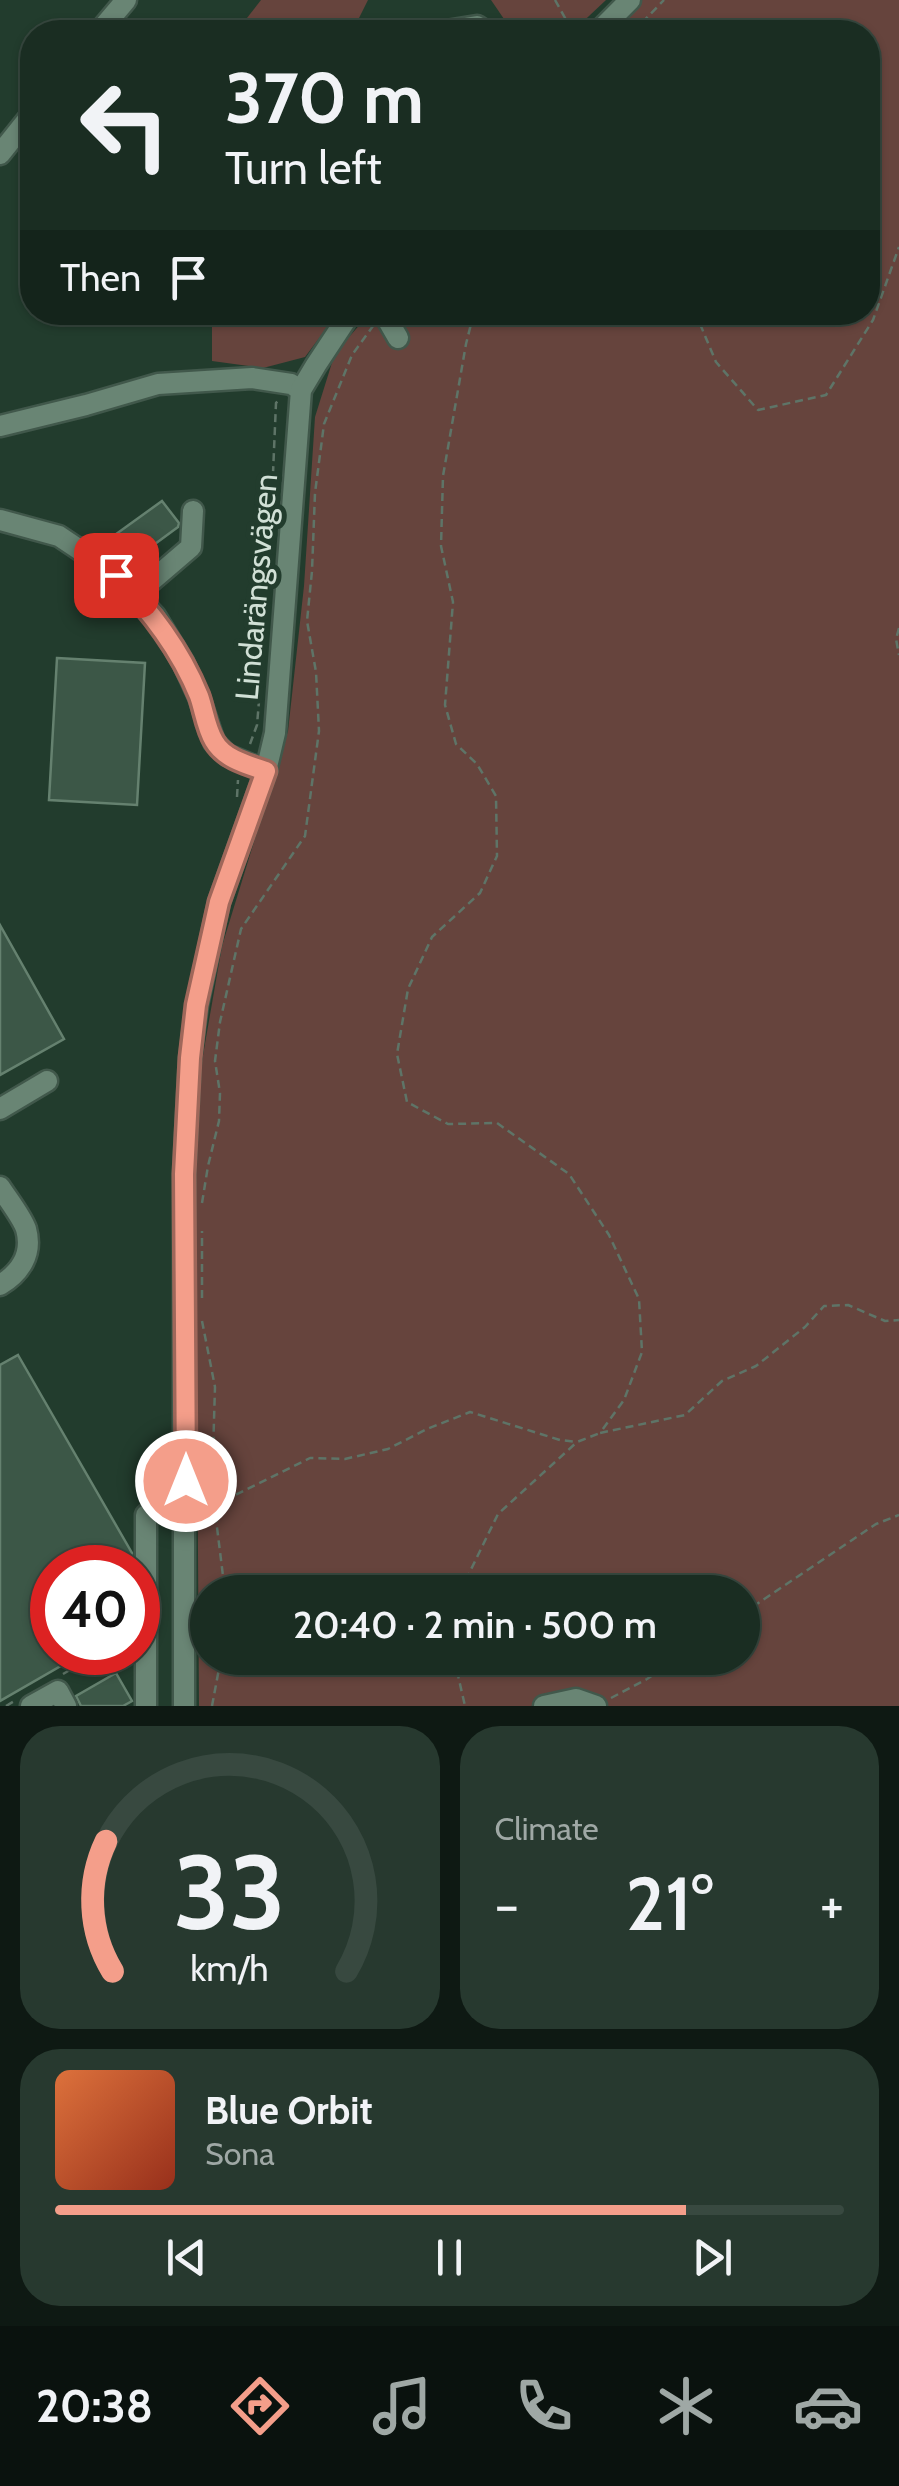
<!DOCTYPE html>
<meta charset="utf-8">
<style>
:root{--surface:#1a2d22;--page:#27392f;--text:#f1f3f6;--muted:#9fa8a5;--line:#384940;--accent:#f49e8a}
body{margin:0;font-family:Cabin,sans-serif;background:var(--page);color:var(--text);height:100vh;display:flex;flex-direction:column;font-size:38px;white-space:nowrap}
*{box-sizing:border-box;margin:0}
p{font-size:32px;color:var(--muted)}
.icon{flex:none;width:55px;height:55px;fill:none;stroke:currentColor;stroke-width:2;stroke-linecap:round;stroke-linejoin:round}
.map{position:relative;height:1706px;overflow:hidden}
.sheet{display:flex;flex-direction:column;gap:20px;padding:20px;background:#0e1913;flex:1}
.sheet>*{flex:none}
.guide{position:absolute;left:20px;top:20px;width:860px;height:305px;border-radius:40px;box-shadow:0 2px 8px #0004,0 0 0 2px var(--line);background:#1a2d22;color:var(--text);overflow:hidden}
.speed{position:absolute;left:30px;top:1545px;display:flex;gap:20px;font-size:50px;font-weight:700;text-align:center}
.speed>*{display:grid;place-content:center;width:130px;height:130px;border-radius:50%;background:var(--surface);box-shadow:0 2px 8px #0004,0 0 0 2px var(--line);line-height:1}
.speed .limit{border:15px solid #d22;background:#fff;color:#111}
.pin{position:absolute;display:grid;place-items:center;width:85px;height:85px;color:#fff;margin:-42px;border-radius:20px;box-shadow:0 5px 15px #0006}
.me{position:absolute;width:110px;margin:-55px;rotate:0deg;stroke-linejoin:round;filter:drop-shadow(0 0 8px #0008)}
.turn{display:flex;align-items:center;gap:35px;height:210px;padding:0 40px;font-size:45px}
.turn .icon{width:130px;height:130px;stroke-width:2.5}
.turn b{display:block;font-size:70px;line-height:85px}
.then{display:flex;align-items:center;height:95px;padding:0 40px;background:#0003;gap:20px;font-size:38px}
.big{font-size:75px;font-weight:600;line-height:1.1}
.sheet .tile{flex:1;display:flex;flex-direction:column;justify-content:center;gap:15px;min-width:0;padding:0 35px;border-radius:40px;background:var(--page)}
.sheet .dial{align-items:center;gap:0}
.dial svg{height:260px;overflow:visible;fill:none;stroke:var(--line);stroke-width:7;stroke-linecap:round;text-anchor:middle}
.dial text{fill:var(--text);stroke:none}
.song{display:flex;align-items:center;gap:30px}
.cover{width:120px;height:120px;border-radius:15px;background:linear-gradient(135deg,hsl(20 70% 55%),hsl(10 70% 35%))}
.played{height:10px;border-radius:5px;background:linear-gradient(90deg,var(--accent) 80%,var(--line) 80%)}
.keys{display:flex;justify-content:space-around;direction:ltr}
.heat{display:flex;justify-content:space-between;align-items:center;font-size:55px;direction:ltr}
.sheet .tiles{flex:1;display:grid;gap:20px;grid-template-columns:1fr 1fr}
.tile:last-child{grid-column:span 2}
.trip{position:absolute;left:190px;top:1575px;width:570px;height:100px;border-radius:50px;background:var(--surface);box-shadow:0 2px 8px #0004,0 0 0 2px var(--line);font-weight:600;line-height:100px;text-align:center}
.tabs{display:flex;height:160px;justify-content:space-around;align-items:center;background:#0a120e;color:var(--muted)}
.tabs .icon{width:70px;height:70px}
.tabs .selected{color:var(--accent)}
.tabs b{font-size:45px;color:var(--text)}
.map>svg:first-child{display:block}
.green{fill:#66443d;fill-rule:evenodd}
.building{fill:#3c5747;stroke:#65816f;stroke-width:2.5}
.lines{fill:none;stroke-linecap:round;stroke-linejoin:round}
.minor-casing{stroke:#41584b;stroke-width:25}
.path{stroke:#5e7467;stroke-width:2.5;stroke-dasharray:8 5;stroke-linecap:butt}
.minor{stroke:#698574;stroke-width:20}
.route-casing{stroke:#9f675a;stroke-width:25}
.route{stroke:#f49e8a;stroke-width:18}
.labels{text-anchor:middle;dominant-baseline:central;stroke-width:10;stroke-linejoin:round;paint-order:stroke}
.street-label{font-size:32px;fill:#d1e0d6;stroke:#223c2d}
</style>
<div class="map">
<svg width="899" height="1706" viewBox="0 0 899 1706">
<rect width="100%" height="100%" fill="#223c2d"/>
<g class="green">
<path d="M261 0H368L352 32H236Z"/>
<path d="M491 0H606L572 32H513Z"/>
<path d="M641 0H899V1706H199L195 1101 222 946 288 731 304 586 315 417 335 353 370 313 868 312V32H610ZM208 1592H742V1658H208Z"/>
<path d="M212 313V312L338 313 305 357 263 368 212 361Z"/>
</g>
<g class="building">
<path d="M162 501 179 523 178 527 140 555 135 548 125 556 112 537Z"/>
<path d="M57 658 145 663 137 805 49 800Z"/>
<path d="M0 925 64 1039 0 1075Z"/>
<path d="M18 1355 132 1553V1567L52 1568V1652H85L0 1701V1365Z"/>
<path d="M116 1673 132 1701 123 1706H81L76 1696Z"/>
</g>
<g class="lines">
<defs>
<g id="minor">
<path d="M99 32 126 0"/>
<path d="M440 32 477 26 486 32"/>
<path d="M598 32 630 0"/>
<path d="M0 154 32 114"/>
<path d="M383 312 398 338"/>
<path d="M0 426 86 405 158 384 252 378 291 384 301 390"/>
<path d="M0 520 59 536 117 575 155 616 183 662 199 697 214 742 227 755 266 771"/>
<path d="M135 595 191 547 193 511"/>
<path d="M0 1109 47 1081"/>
<path d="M0 1187C7 1198 22 1217 26 1229 33 1254 20 1273 0 1285"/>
<path d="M31 1706 58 1691 66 1706"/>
<path d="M146 1706V1515"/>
<path d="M184 1706V1174L190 1058 197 1005 219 902 266 771 275 733 301 390 316 365 351 312"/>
<path d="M544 1706 576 1699 596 1706"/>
</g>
</defs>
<use href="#minor" class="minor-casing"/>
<g class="path">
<path d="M555 0 573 32"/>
<path d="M633 32 664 0"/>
<path d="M491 312 471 324 466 344 443 476 441 546 453 602 445 705 456 744 477 764 496 796 497 856 480 893 432 937 408 989 397 1054 407 1102 448 1124 497 1123 569 1174 609 1235 639 1299 642 1352 624 1400 600 1433 685 1415 722 1381 756 1366 805 1327 824 1306 848 1305 885 1321 899 1320"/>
<path d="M695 312 716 362 758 410 826 395 873 320 899 247"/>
<path d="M268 591 276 403 279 400"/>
<path d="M899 628 896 639 899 655"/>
<path d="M250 744 257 725 265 629"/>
<path d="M237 797 238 780"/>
<path d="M202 1203 208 1166 219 1121 220 1093 215 1061 220 1022 241 929 305 836 319 731 316 672 307 621 312 571 315 493 324 424 352 355 373 326"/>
<path d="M202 1298V1231"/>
<path d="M202 1321 215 1387 212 1487 225 1592"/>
<path d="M201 1512 310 1458 345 1459 388 1449 427 1429 470 1412 560 1440 577 1442"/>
<path d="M460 1592 498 1514 577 1442 600 1433"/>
<path d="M742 1614 876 1524 899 1515"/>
<path d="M454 1658 465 1706"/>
<path d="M63 1674 101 1652"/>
<path d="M611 1698 647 1679 679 1658"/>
<path d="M6 1706 16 1700"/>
<path d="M212 1706 221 1658"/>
</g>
<use href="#minor" class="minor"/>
</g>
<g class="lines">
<defs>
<path id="route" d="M116 575C151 612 180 649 199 696 204 710 206 728 214 741 224 759 248 765 266 771L219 902 196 1005 190 1058 184 1174 186 1481"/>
</defs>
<use href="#route" class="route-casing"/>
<use href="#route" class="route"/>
</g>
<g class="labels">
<g class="street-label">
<text transform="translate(256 587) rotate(-85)">Lindarängsvägen</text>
</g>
</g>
</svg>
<div class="speed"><div class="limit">40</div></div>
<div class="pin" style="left:116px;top:575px;background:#d93025"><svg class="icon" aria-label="arrive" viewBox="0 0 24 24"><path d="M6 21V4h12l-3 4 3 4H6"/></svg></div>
<svg class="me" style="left:186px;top:1481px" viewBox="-20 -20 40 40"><circle r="17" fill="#f49e8a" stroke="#fff" stroke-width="3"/><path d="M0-11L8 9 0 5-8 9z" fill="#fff"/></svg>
<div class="trip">20:40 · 2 min · 500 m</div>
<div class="guide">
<div class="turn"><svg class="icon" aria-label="left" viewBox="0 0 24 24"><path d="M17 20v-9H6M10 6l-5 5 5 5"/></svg><div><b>370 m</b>Turn left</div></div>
<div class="then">Then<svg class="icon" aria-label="arrive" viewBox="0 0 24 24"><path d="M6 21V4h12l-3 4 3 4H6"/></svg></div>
</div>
</div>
<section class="sheet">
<div class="tiles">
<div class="tile dial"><svg viewBox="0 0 100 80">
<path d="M14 69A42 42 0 1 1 86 69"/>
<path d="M14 69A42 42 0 0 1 12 29" stroke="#f49e8a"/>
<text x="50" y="56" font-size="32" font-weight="700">33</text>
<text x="50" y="72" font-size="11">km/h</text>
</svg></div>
<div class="tile"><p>Climate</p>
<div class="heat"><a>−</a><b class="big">21°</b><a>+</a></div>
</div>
<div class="tile">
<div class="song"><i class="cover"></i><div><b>Blue Orbit</b><p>Sona</p></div></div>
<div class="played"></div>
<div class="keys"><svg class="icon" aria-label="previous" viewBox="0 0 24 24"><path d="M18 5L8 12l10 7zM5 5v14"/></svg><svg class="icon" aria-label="pause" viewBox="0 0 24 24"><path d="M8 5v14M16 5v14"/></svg><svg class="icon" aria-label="next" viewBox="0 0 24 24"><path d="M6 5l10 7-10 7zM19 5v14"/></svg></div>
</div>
</div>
</section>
<nav class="tabs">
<b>20:38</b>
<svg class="icon selected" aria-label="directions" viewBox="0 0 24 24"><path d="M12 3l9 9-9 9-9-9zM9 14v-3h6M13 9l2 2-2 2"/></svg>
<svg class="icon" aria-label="music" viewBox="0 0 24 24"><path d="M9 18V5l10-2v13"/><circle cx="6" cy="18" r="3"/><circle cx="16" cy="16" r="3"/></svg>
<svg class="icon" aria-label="phone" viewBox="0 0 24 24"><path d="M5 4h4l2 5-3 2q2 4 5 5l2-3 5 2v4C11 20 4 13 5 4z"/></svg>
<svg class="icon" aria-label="climate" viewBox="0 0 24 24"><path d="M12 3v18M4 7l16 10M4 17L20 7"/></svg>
<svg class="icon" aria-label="car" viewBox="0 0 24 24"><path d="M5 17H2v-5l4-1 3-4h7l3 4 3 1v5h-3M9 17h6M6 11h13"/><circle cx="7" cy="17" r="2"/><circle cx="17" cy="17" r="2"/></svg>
</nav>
